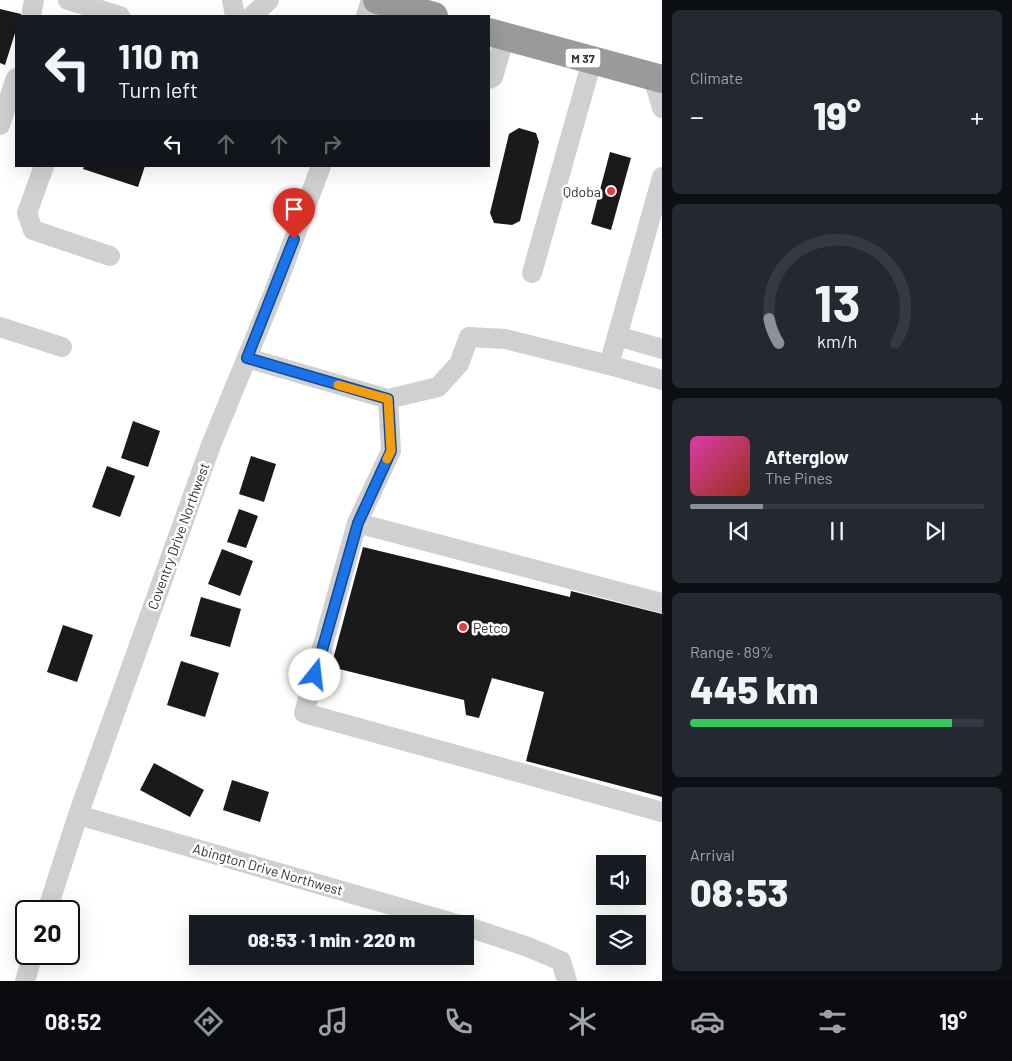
<!DOCTYPE html>
<meta charset="utf-8">
<style>
:root{--surface:#171b24;--page:#242831;--text:#f1f3f6;--muted:#9ea1a6;--line:#363941;--accent:#8c9099}
body{margin:0;font-family:Barlow,sans-serif;background:var(--page);color:var(--text);height:100vh;display:flex;flex-direction:column;font-size:19px;white-space:nowrap}
*{box-sizing:border-box;margin:0}
p{font-size:16px;color:var(--muted)}
.icon{flex:none;width:28px;height:28px;fill:none;stroke:currentColor;stroke-width:2;stroke-linecap:round;stroke-linejoin:round}
.map{position:relative;flex:1;overflow:hidden}
.details{display:flex;flex-direction:column;gap:10px;padding:10px;background:#0d0f14;width:350px}
.details>*{flex:none}
.banner{position:absolute;left:15px;top:15px;width:475px;height:152px;border-radius:0px;box-shadow:0 5px 20px #0002;background:#171b24;color:var(--text);overflow:hidden}
.buttons{position:absolute;left:596px;top:855px;display:grid;gap:10px}
.buttons a{display:grid;place-items:center;width:50px;height:50px;border-radius:0px;background:var(--surface);box-shadow:0 5px 20px #0002;font-size:25px}
.speed{position:absolute;left:15px;top:900px;display:flex;gap:10px;font-size:25px;font-weight:700;text-align:center}
.speed>*{display:grid;place-content:center;width:65px;height:65px;border-radius:50%;background:var(--surface);box-shadow:0 5px 20px #0002;line-height:1}
.speed .limit{border:2px solid #111;border-radius:8px;background:#fff;color:#111}
.pin{position:absolute;display:grid;place-items:center;width:42px;height:42px;color:#fff;margin:-51px -21px;border-radius:50% 50% 50% 0;rotate:-45deg;box-shadow:0 0 5px #0007}
.pin .icon{rotate:45deg}
.me{position:absolute;width:55px;margin:-28px;rotate:16deg;stroke-linejoin:round;filter:drop-shadow(0 0 4px #0008)}
.turn{display:flex;align-items:center;gap:18px;height:105px;padding:0 20px;font-size:22px}
.turn .icon{width:65px;height:65px;stroke-width:2.5}
.turn b{display:block;font-size:35px;line-height:42px}
.lanes{display:flex;align-items:center;height:48px;padding:0 20px;background:#0003;justify-content:center;gap:25px;direction:ltr}
.lanes .off{opacity:.35}
.big{font-size:38px;font-weight:800;line-height:1.1}
.details .tile{flex:1;display:flex;flex-direction:column;justify-content:center;gap:8px;min-width:0;padding:0 18px;border-radius:8px;background:var(--page)}
.details .dial{align-items:center;gap:0}
.dial svg{height:130px;overflow:visible;fill:none;stroke:var(--line);stroke-width:7;stroke-linecap:round;text-anchor:middle}
.dial text{fill:var(--text);stroke:none}
.song{display:flex;align-items:center;gap:15px}
.cover{width:60px;height:60px;border-radius:8px;background:linear-gradient(135deg,hsl(320 70% 55%),hsl(10 70% 35%))}
.played{height:5px;border-radius:2px;background:linear-gradient(90deg,var(--accent) 25%,var(--line) 25%)}
.keys{display:flex;justify-content:space-around;direction:ltr}
.heat{display:flex;justify-content:space-between;align-items:center;font-size:28px;direction:ltr}
.charge{height:8px;border-radius:4px;background:linear-gradient(90deg,#34c759 89%,var(--line) 0)}
.trip{position:absolute;left:189px;top:915px;width:285px;height:50px;border-radius:0px;background:var(--surface);box-shadow:0 5px 20px #0002;font-weight:800;line-height:50px;text-align:center}
.dock{display:flex;height:80px;justify-content:space-around;align-items:center;background:#090b0e;color:var(--muted)}
.dock .icon{width:35px;height:35px}
.dock .selected{color:var(--accent)}
.dock b{font-size:22px;color:var(--text)}
main{display:flex;flex:1;min-height:0}
.map>svg:first-child{display:block}
.building{fill:#1a1a1a}
.lines{fill:none;stroke-linecap:round;stroke-linejoin:round}
.minor{stroke:#d0d0d0;stroke-width:20}
.highway{stroke:#9a9a9a;stroke-width:28}
.route-casing{stroke:#114b97;stroke-width:12}
.route{stroke:#1a73e8;stroke-width:9}
.slow{stroke:#f59e0b;stroke-width:9}
.poi-dot{fill:#e63946;stroke:#fff;stroke-width:2}
.labels{text-anchor:middle;dominant-baseline:central;stroke-width:5;stroke-linejoin:round;paint-order:stroke}
.shield{fill:#fff;stroke:#707070;stroke-width:1}
.shield-label{font-size:12px;font-weight:bold;fill:#333}
.poi-label{font-size:14px;fill:#333;stroke:#fff;text-anchor:end}
.street-label{font-size:14px;fill:#333;stroke:#fff}
</style>
<main>
<div class="map">
<svg width="662" height="981" viewBox="0 0 662 981">
<rect width="100%" height="100%" fill="#fff"/>
<g class="building">
<path d="M0 9 21 14V16H16V30L5 65 0 63Z"/>
<path d="M519 128 536 133 539 142 520 221 512 225 494 223 490 213 509 134Z"/>
<path d="M610 152 631 158 611 230 591 224Z"/>
<path d="M84 166H145L138 187 83 169Z"/>
<path d="M133 421 160 431 148 467 121 458Z"/>
<path d="M251 456 276 464 264 502 239 494Z"/>
<path d="M107 466 135 476 120 517 92 507Z"/>
<path d="M239 509 258 516 246 548 227 542Z"/>
<path d="M363 547 570 597 571 591 662 614V797L526 761 544 692 492 678 479 718 466 715 464 700 331 667Z"/>
<path d="M222 549 253 561 240 596 208 584Z"/>
<path d="M201 597 241 609 230 647 190 636Z"/>
<path d="M63 625 93 635 77 682 47 672Z"/>
<path d="M181 661 219 673 205 717 167 705Z"/>
<path d="M154 763 204 790 190 817 140 790Z"/>
<path d="M232 780 269 792 260 822 223 810Z"/>
</g>
<g class="lines">
<g class="minor">
<path d="M68 0 120 16"/>
<path d="M232 0 235 16"/>
<path d="M31 16 34 0"/>
<path d="M252 16 269 0"/>
<path d="M366 16 371 0"/>
<path d="M653 77 662 108"/>
<path d="M489 79 493 77 505 36"/>
<path d="M0 125 16 78"/>
<path d="M44 166 27 213 33 230 110 256"/>
<path d="M532 273 592 61"/>
<path d="M0 327 62 347"/>
<path d="M617 336 662 349"/>
<path d="M247 358 388 399 438 387 459 364 469 337 505 339 609 365 662 177"/>
<path d="M609 365 662 380"/>
<path d="M388 399 391 451 357 523 304 713 662 812"/>
<path d="M357 523 662 603"/>
<path d="M78 815 457 924"/>
<path d="M47 911 78 815 211 445 274 292 321 166"/>
<path d="M465 926 528 947 561 961 567 981"/>
<path d="M25 981 33 954"/>
</g>
<g class="highway">
<path d="M377 0 434 16"/>
<path d="M489 32 662 79"/>
</g>
</g>
<g class="lines">
<defs>
<path id="route" d="M294 239 247 358 388 399 391 451 358 523 315 675"/>
</defs>
<use href="#route" class="route-casing"/>
<use href="#route" class="route"/>
<path class="slow" d="M338 385 388 399 391 451 387 459"/>
</g>
<g class="poi-dot">
<circle cx="611" cy="191" r="5"/>
<circle cx="463" cy="627" r="5"/>
</g>
<g class="labels">
<rect class="shield" x="565.5" y="48.5" width="35" height="19" rx="4"/>
<g class="shield-label">
<text x="583" y="58">M 37</text>
</g>
<g class="poi-label">
<text x="601" y="191">Qdoba</text>
<text x="473" y="627" text-anchor="start">Petco</text>
</g>
<g class="street-label">
<text transform="translate(178 536) rotate(-70)">Coventry Drive Northwest</text>
<text transform="translate(268 869) rotate(16)">Abington Drive Northwest</text>
</g>
</g>
</svg>
<div class="buttons">
<a><svg class="icon" aria-label="sound" viewBox="0 0 24 24"><path d="M4 9h4l5-4v14l-5-4H4zM17 9q2 3 0 6"/></svg></a>
<a><svg class="icon" aria-label="layers" viewBox="0 0 24 24"><path d="M12 4l9 5-9 5-9-5zM3 14l9 5 9-5"/></svg></a>
</div>
<div class="speed"><div class="limit">20</div></div>
<div class="pin" style="left:294px;top:239px;background:#d93025"><svg class="icon" aria-label="arrive" viewBox="0 0 24 24"><path d="M6 21V4h12l-3 4 3 4H6"/></svg></div>
<svg class="me" style="left:315px;top:675px" viewBox="-20 -20 40 40"><circle r="19" fill="#fff"/><path d="M0-13L10 11 0 6-10 11z" fill="#1a73e8"/></svg>
<div class="trip">08:53 · 1 min · 220 m</div>
<div class="banner">
<div class="turn"><svg class="icon" aria-label="left" viewBox="0 0 24 24"><path d="M17 20v-9H6M10 6l-5 5 5 5"/></svg><div><b>110 m</b>Turn left</div></div>
<div class="lanes"><svg class="icon" aria-label="left" viewBox="0 0 24 24"><path d="M17 20v-9H6M10 6l-5 5 5 5"/></svg><svg class="icon off" aria-label="ahead" viewBox="0 0 24 24"><path d="M12 20V5M6 11l6-6 6 6"/></svg><svg class="icon off" aria-label="ahead" viewBox="0 0 24 24"><path d="M12 20V5M6 11l6-6 6 6"/></svg><svg class="icon off" aria-label="right" viewBox="0 0 24 24"><path d="M7 20v-9h11M14 6l5 5-5 5"/></svg></div>
</div>
</div>
<section class="details">
<div class="tile"><p>Climate</p>
<div class="heat"><a>−</a><b class="big">19°</b><a>+</a></div>
</div>
<div class="tile dial"><svg viewBox="0 0 100 80">
<path d="M14 69A42 42 0 1 1 86 69"/>
<path d="M14 69A42 42 0 0 1 8 54" stroke="#8c9099"/>
<text x="50" y="56" font-size="32" font-weight="700">13</text>
<text x="50" y="72" font-size="11">km/h</text>
</svg></div>
<div class="tile">
<div class="song"><i class="cover"></i><div><b>Afterglow</b><p>The Pines</p></div></div>
<div class="played"></div>
<div class="keys"><svg class="icon" aria-label="previous" viewBox="0 0 24 24"><path d="M18 5L8 12l10 7zM5 5v14"/></svg><svg class="icon" aria-label="pause" viewBox="0 0 24 24"><path d="M8 5v14M16 5v14"/></svg><svg class="icon" aria-label="next" viewBox="0 0 24 24"><path d="M6 5l10 7-10 7zM19 5v14"/></svg></div>
</div>
<div class="tile"><p>Range · 89%</p><b class="big">445 km</b><div class="charge"></div></div>
<div class="tile"><p>Arrival</p><b class="big">08:53</b></div>
</section>
</main>
<nav class="dock">
<b>08:52</b>
<svg class="icon selected" aria-label="directions" viewBox="0 0 24 24"><path d="M12 3l9 9-9 9-9-9zM9 14v-3h6M13 9l2 2-2 2"/></svg>
<svg class="icon" aria-label="music" viewBox="0 0 24 24"><path d="M9 18V5l10-2v13"/><circle cx="6" cy="18" r="3"/><circle cx="16" cy="16" r="3"/></svg>
<svg class="icon" aria-label="phone" viewBox="0 0 24 24"><path d="M5 4h4l2 5-3 2q2 4 5 5l2-3 5 2v4C11 20 4 13 5 4z"/></svg>
<svg class="icon" aria-label="climate" viewBox="0 0 24 24"><path d="M12 3v18M4 7l16 10M4 17L20 7"/></svg>
<svg class="icon" aria-label="car" viewBox="0 0 24 24"><path d="M5 17H2v-5l4-1 3-4h7l3 4 3 1v5h-3M9 17h6M6 11h13"/><circle cx="7" cy="17" r="2"/><circle cx="17" cy="17" r="2"/></svg>
<svg class="icon" aria-label="filters" viewBox="0 0 24 24"><path d="M4 7h16M4 17h16"/><circle cx="9" cy="7" r="2"/><circle cx="15" cy="17" r="2"/></svg>
<b>19°</b>
</nav>
